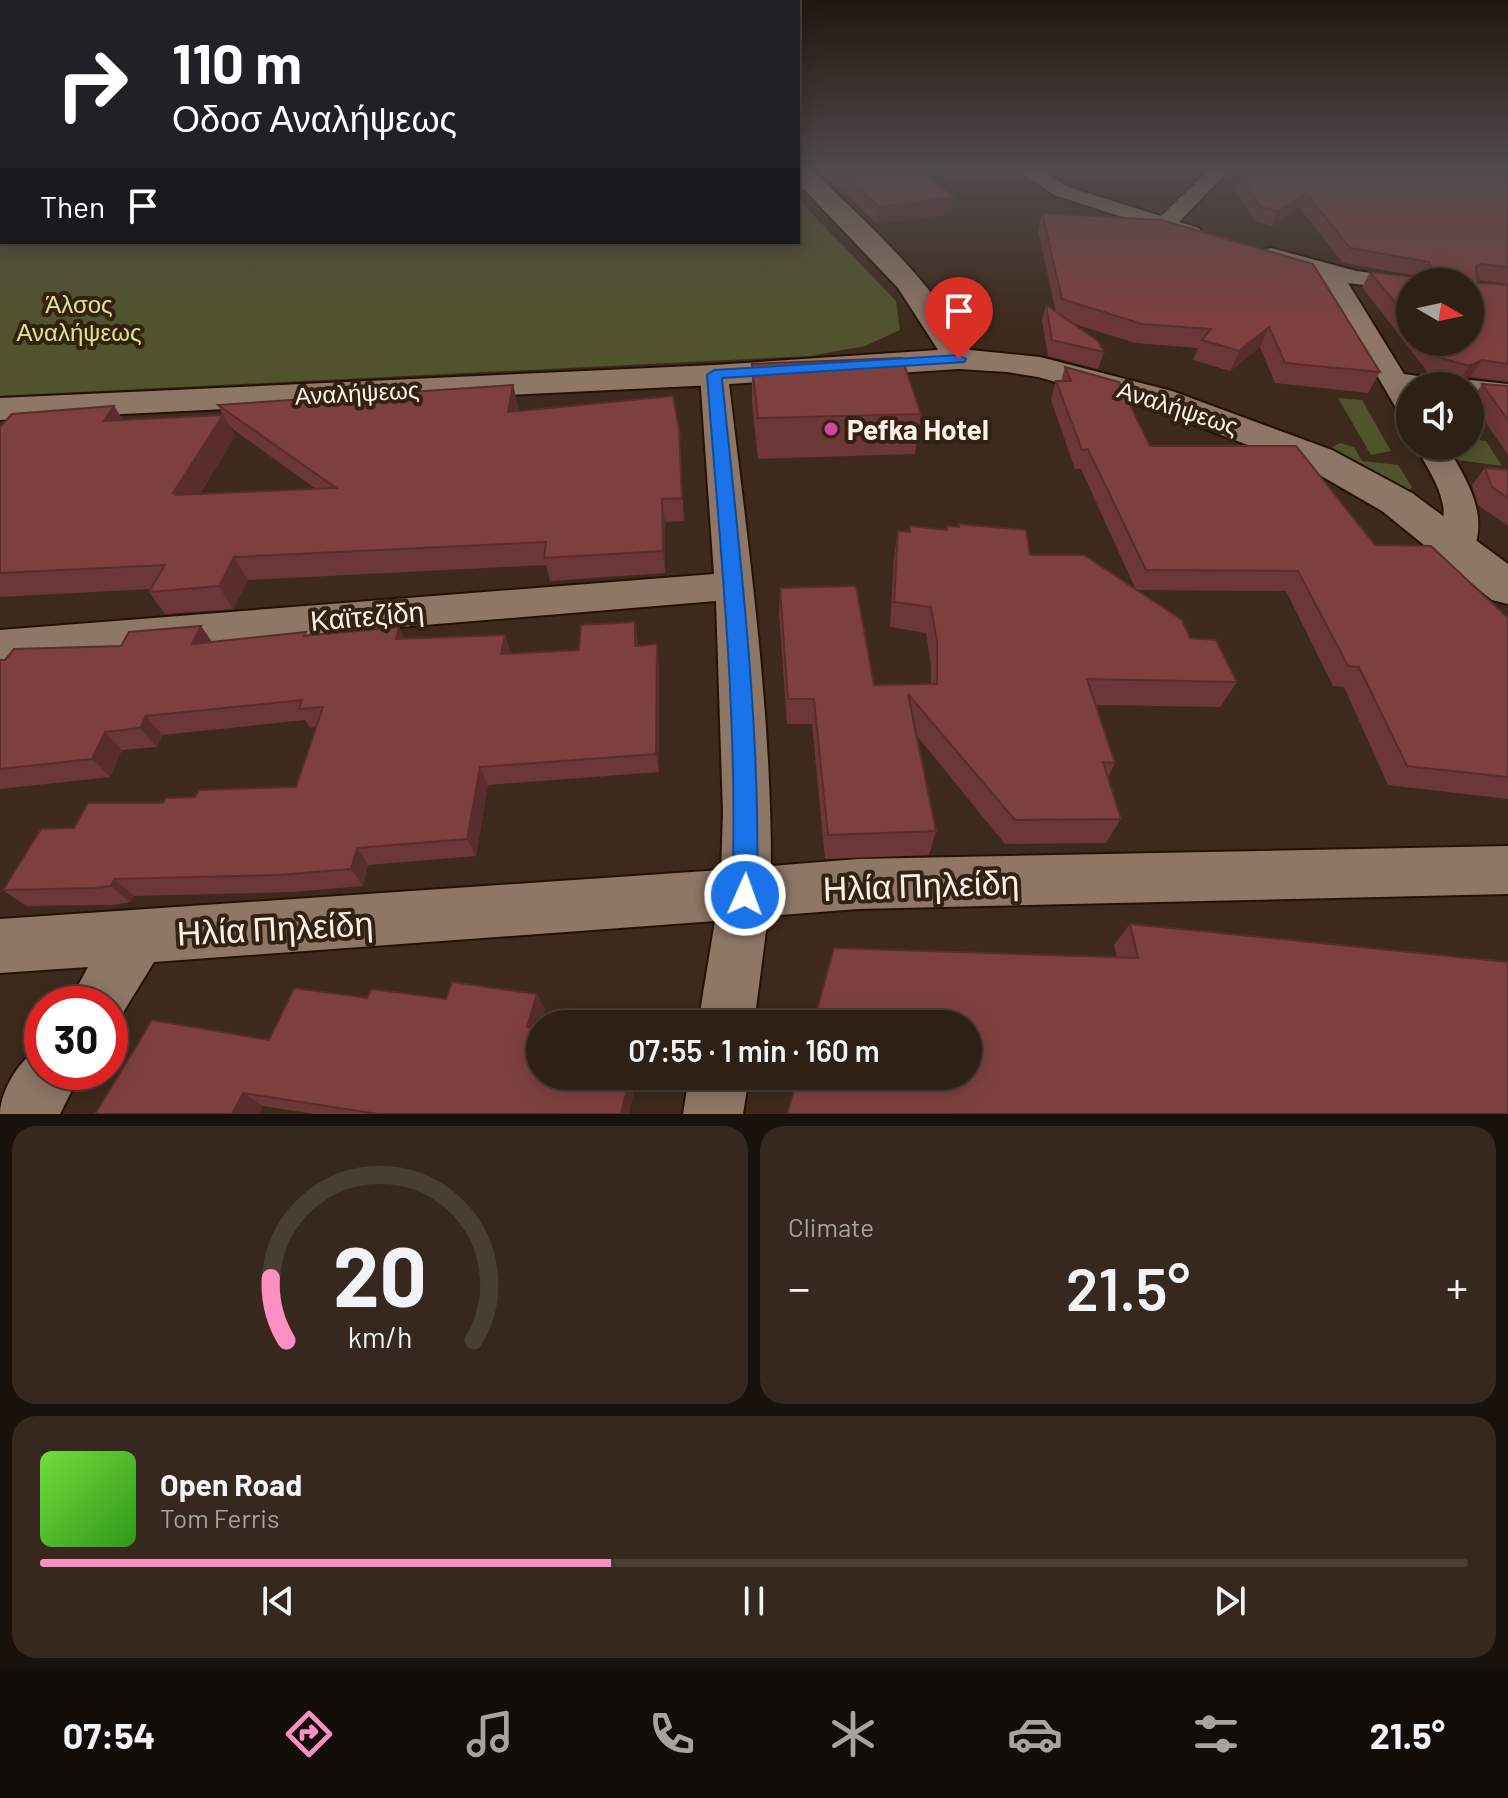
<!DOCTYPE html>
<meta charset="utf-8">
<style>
:root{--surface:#2e2015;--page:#36281e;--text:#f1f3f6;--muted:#a7a3a0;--line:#493e34;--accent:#fc8fc2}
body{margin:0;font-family:Barlow,sans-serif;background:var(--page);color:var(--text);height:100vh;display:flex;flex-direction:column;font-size:30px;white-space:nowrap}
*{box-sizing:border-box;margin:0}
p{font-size:26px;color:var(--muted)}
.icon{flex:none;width:44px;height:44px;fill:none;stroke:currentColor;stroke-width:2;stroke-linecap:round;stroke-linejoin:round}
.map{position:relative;height:1114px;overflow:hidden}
.drawer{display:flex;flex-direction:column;gap:12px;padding:12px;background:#19120c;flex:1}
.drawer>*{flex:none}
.top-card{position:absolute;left:0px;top:0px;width:800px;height:244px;box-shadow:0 4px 20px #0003,0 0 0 2px var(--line);background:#202124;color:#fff;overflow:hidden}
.needle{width:52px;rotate:99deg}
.fabs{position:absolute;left:1396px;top:268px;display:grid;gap:16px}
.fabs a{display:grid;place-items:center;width:88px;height:88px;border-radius:50%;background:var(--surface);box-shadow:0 4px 20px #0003,0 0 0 2px var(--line);font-size:40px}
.speed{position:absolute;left:24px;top:986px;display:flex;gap:16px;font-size:40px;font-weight:700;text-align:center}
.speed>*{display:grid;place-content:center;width:104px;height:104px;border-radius:50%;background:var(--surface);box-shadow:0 4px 20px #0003,0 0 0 2px var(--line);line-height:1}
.speed .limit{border:12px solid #d22;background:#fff;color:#111}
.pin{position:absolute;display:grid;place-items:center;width:68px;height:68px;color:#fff;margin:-82px -34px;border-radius:50% 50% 50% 0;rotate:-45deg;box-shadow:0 0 8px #0007}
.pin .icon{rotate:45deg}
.me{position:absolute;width:88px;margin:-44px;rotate:2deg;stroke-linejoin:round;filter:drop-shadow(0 0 6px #0008)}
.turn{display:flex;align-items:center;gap:28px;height:168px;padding:0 40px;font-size:36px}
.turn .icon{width:104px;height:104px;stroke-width:2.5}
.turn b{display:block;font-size:56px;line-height:68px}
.then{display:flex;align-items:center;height:76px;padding:0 40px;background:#0003;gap:16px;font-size:30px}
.big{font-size:60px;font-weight:600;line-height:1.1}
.drawer .widget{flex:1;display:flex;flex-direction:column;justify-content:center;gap:12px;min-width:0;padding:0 28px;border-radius:24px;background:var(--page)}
.drawer .dial{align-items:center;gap:0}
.dial svg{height:208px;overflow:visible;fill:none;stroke:var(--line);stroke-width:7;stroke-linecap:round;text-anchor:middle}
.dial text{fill:var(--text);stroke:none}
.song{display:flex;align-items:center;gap:24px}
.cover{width:96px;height:96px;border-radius:12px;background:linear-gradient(135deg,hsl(100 70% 55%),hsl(110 70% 35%))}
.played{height:8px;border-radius:4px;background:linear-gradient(90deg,var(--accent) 40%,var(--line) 40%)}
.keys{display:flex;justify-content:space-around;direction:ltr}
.heat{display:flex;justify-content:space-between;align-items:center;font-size:44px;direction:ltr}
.drawer .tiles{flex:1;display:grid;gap:12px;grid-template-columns:1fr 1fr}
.widget:last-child{grid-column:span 2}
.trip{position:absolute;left:526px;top:1010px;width:456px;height:80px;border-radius:40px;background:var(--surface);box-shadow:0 4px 20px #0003,0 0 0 2px var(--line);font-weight:600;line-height:80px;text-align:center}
.menu{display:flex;height:128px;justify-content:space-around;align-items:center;background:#120d08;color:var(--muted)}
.menu .icon{width:56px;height:56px}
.menu .selected{color:var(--accent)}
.menu b{font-size:36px;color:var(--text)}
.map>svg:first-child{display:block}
.green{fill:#50532b}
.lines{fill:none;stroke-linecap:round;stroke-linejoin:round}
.minor-casing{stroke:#241205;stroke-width:4}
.tertiary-casing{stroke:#241205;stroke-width:4}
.minor{fill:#8e7767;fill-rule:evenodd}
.tertiary{fill:#8e7767;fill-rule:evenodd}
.wall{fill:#6c3736;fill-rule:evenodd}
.shaded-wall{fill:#582d2c}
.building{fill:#7e403f;stroke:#582d2c;stroke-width:2}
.route{fill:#1a73e8;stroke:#114b97;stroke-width:2}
.hotel-dot{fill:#d1479c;stroke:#332112;stroke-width:3}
.labels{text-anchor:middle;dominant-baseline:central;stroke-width:8;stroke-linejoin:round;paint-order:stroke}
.far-park-label{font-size:24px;fill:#dee588;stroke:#332112}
.far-street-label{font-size:24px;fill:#fdf0e7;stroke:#332112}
.poi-label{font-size:28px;font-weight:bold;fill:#fdf0e7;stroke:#332112;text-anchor:start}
.street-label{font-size:28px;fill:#fdf0e7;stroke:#332112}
.near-street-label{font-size:34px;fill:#fdf0e7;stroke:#332112}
</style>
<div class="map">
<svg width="1508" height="1114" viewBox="0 0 1508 1114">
<rect width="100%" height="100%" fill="#3d2a1c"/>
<g class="green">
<path d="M0 170 2 242H798V199L896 301 900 330 865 346 810 356 0 396Z"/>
<path d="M1338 398 1362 400 1391 451 1371 455Z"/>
<path d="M1470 439 1486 441 1502 466 1458 460 1450 446H1470Z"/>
<path d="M1340 443 1354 447 1362 461 1398 465 1412 487 1408 493 1332 459 1331 448Z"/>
</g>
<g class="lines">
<defs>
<g id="minor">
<path d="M1018 170H1041L1068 187 1161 216 1209 170H1229L1179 222 1199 228 1202 233 1191 239 1054 195Z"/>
<path d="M1271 248 1356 271 1418 279 1421 282H1410V291L1348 283 1404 374 1446 380 1450 386H1410V418L1400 415 1319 275 1263 260 1260 255 1263 250Z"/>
<path d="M714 367 724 369 728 375C747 538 771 702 771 866L858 859 1508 846V894L858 909 768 916 754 1024H698L715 921 154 962 116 1024 110 1026V1004H68L88 967 0 973V919L721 870 723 813 716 601 0 660V630L714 574 700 375 704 369Z"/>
<path d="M1470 380 1508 384V402L1470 398V386H1458Z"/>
<path d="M1415 446H1447C1466 479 1492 518 1470 556L1457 559 1444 556C1436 541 1446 522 1443 505 1439 484 1426 465 1415 446Z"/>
<path d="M42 1047V1072H81L60 1114H0C0 1091 21 1056 42 1047Z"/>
<path d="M689 1076H749L743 1114H683Z"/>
</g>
<path id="tertiary" d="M798 170H812C870 226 930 279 970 350L1040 357 1172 391 1332 450 1412 493 1508 564V604L1492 600 1382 511 1304 466 1146 407 1038 377 1007 372 959 369 714 385 0 420V398L714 365 938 350 898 288 798 183Z"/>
</defs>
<use href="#minor" class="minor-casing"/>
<use href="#tertiary" class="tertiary-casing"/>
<use href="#minor" class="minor"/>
<use href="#tertiary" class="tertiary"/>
</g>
<g class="wall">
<path d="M820 170H921L952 214 877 224Z"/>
<path d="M1136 170H1176L1167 177Z"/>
<path d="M1508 170V284L1477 280 1478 283 1508 285V382L1470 377 1458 383 1430 375 1362 287 1370 272 1417 278 1418 276 1343 263 1299 207 1271 226 1255 221 1235 191 1240 177ZM1410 282 1470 342H1410Z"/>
<path d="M1042 213 1380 372 1368 393 1275 383 1260 347 1230 371 1193 360 1198 348 1135 343 1071 323 1104 352 1098 369 1048 356 1042 321 1046 305 1056 312 1038 230Z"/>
<path d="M752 364 921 414 915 454 758 459 752 403Z"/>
<path d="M1065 367 1150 446 1375 545 1508 618V799L1388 785 1344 687 1333 686 1286 591 1136 590 1081 469H1075L1051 400 1056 381H1061Z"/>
<path d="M1482 384 1508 386V455L1471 401Z"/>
<path d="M513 385 518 407 517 411 679 429 684 521 665 522V573L550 581 546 565 248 580 233 609 165 614 149 592 150 589 0 597V427L114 406 123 420 223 415 218 405ZM230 427 316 489 200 494 235 436Z"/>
<path d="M1485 468 1508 470V526L1478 505 1472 485Z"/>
<path d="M959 524 1030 555 1190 638 1237 682 1220 707 1095 705 1115 763 1108 777 1121 819 1106 843 1005 844 917 736 936 831 929 855 825 859 812 724H787L779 613 780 588 874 685 931 684V666L926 633 890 627 894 556 898 531H909L910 526 946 530 947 526 958 527Z"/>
<path d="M201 626 212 642 308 636 399 627 404 638 505 635 511 654 579 650 638 641V646L659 663V772L488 785 476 856 368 865 363 886 293 892 134 896 130 902 114 905 26 906 3 890 74 828 163 803 195 797 296 787 316 727 310 728 305 720 162 735 157 747 122 750 110 777 0 789V660L121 646Z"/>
<path d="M1130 924 1508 962 1117 958 1114 945Z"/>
<path d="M537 994 545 1010 539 1029 637 1076 629 1114H314L263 1106 95 1114 367 998 446 999Z"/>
</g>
<g class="shaded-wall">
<path d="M1169 170H1176L1167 177Z"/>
<path d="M1306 193 1299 207 1271 226 1278 211Z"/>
<path d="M954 197 952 214 877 224 879 207Z"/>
<path d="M1269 327 1260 347 1230 371 1239 351Z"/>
<path d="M1482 360 1470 377 1458 383 1469 366Z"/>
<path d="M513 385 518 407 513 434 508 412Z"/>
<path d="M114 406 128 428 104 421Z"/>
<path d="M223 415 235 436 189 511 173 493Z"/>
<path d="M662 499 665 522V573L663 551Z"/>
<path d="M234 557 248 580 233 609 219 586Z"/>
<path d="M635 622 638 641V665L635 646Z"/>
<path d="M201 626 214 645 192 644Z"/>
<path d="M399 627 407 646 396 639Z"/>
<path d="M505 635 511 654H501Z"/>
<path d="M657 644 659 663V772L656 754Z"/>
<path d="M146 716 162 735 157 747 140 728Z"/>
<path d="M105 732 122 750 110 777 92 759Z"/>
<path d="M480 767 488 785 476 856 467 839Z"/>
<path d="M357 848 368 865 363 886 351 869Z"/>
<path d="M114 879 134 896 130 902 111 886Z"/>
<path d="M537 994 545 1010 536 1042 527 1027Z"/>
<path d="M630 1076H637L629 1114H621Z"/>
<path d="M243 1093 263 1106 259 1114H232Z"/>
</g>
<g class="building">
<path d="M839 170H921L954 197 879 207Z"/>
<path d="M1246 170H1508V267L1480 264 1476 267 1478 283 1508 285V364L1482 360 1469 366 1441 358 1427 342H1470V282H1410V321L1370 272 1419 278 1422 270 1432 269 1429 262 1350 248 1306 193 1278 211 1261 207 1240 177Z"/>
<path d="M1042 213 1161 220 1313 264 1380 372 1285 363 1269 327 1239 351 1202 340 1211 329 1142 324 1062 299Z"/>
<path d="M1046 305 1098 341 1104 352 1052 340Z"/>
<path d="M902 358 921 414 758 418 752 364Z"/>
<path d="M1065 367 1119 382 1150 446H1296L1375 545 1431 546 1508 618V777L1407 766 1359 667 1348 666 1298 571 1146 570 1088 449 1082 450 1056 381H1071Z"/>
<path d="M1482 384 1508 386V420Z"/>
<path d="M513 385 508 412 673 396 679 429 682 498 662 499 663 551 544 558 546 542 234 557 219 586 149 592 165 565 0 573V427L12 414 114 406 104 421 223 415 173 493 178 492 176 495 336 488 218 405Z"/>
<path d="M1485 468 1508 470V498L1492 487Z"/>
<path d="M959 524 1026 530 1030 555H1084L1182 620 1190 638 1216 640 1237 682 1087 679 1115 763 1103 762 1121 819 1015 820 908 694 936 831 828 835 814 699H788L780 588 856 586 874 685 937 684V641L931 607 894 602 898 531 910 532V526L947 530V526L959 527Z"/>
<path d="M635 622V646L657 644 656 754 480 767 467 839 357 848 351 869 278 875 114 879 111 886 94 888 3 890 41 829 74 828 88 803H163L166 798 195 797 199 790 296 787 323 707 299 709 302 700 146 716 140 728 105 732 92 759 0 769V660H5L14 649 121 646 129 632 201 626 192 644 306 632 304 636 399 627 396 639 505 635 501 654 579 650 581 625Z"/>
<path d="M1130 924 1508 962V1114H787L798 1076H968V1024H813L834 948 1138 958Z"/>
<path d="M452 982 537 994 527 1027 540 1029V1076H630L621 1114H378L243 1093 232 1114H95L152 1020 269 1040 294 988 367 998 372 989 446 999Z"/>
</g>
<linearGradient id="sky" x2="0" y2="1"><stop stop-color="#22170f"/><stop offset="0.52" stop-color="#514a4b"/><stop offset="1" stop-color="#514a4b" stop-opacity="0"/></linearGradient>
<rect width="1508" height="326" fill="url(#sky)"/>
<path class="route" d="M959 355 966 359 964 362 722 378C739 550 761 722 757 895L754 904 745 908 735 904 732 895C739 721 720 548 707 375L714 370Z"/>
<circle class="hotel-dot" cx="831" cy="429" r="8"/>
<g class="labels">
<g class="far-park-label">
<text x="79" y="303">Άλσος<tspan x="79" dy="28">Αναλήψεως</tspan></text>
</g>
<g class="far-street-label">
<text transform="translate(357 392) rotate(-3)">Αναλήψεως</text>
<text transform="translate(1178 407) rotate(18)">Αναλήψεως</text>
</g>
<g class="poi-label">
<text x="847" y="429">Pefka Hotel</text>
</g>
<g class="street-label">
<text transform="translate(367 615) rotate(-5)">Καϊτεζίδη</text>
</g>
<g class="near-street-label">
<text transform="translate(921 884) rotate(-2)">Ηλία Πηλείδη</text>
<text transform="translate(275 927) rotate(-3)">Ηλία Πηλείδη</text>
</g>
</g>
</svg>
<div class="fabs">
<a><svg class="needle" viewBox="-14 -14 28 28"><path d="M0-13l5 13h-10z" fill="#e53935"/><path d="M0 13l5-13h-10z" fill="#a7a3a0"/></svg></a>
<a><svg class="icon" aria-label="sound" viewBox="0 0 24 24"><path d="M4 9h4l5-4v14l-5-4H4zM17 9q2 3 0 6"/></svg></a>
</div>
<div class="speed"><div class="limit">30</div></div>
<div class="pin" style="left:959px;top:359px;background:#d93025"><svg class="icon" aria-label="arrive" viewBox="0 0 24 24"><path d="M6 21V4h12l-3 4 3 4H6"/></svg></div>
<svg class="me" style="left:745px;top:895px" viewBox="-20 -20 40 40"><circle r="17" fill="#1a73e8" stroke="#fff" stroke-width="3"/><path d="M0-11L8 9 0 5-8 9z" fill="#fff"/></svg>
<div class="trip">07:55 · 1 min · 160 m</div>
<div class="top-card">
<div class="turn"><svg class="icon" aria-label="right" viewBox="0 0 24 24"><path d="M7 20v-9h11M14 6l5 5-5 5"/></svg><div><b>110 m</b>Οδοσ Αναλήψεως</div></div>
<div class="then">Then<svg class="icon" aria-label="arrive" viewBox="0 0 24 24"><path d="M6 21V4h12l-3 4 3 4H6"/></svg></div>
</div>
</div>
<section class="drawer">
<div class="tiles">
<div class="widget dial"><svg viewBox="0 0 100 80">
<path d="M14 69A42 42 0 1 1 86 69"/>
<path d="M14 69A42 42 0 0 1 8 45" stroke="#fc8fc2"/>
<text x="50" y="56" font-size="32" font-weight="700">20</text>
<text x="50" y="72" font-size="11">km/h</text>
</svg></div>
<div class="widget"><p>Climate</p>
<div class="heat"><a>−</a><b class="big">21.5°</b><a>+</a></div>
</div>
<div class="widget">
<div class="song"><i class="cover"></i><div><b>Open Road</b><p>Tom Ferris</p></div></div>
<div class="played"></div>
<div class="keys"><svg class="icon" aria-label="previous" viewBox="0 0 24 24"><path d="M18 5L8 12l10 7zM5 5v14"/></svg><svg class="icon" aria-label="pause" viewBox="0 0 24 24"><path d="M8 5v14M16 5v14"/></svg><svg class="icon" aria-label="next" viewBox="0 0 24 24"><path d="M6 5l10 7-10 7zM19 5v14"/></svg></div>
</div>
</div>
</section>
<nav class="menu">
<b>07:54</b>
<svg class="icon selected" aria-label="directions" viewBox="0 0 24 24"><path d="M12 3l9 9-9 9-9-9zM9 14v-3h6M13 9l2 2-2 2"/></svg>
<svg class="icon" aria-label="music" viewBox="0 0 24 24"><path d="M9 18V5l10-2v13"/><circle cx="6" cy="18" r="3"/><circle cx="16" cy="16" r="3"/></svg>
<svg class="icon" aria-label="phone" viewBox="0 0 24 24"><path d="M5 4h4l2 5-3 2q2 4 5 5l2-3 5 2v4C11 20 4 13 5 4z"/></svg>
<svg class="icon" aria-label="climate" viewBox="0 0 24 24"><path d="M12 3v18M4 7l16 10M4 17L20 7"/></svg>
<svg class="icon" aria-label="car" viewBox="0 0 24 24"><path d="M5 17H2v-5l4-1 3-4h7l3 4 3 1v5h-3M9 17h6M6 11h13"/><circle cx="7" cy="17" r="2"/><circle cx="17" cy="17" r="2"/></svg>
<svg class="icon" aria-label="filters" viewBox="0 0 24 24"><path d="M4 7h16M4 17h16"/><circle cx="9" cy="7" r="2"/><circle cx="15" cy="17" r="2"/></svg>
<b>21.5°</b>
</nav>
